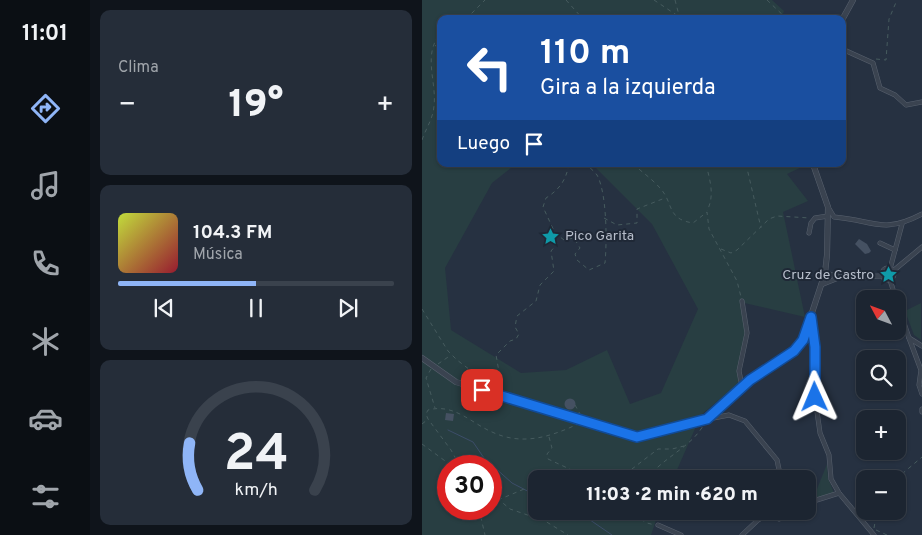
<!DOCTYPE html>
<html lang="es">
<meta charset="utf-8">
<style>
:root{--surface:#1c2531;--page:#252d39;--text:#f1f3f6;--muted:#a0a5ab;--line:#3a424d;--accent:#8fb5f7}
body{margin:0;font-family:Overpass,sans-serif;background:var(--page);color:var(--text);height:100vh;display:flex;flex-direction:column;font-size:19px;white-space:nowrap}
*{box-sizing:border-box;margin:0}
p{font-size:16px;color:var(--muted)}
.icon{flex:none;width:28px;height:28px;fill:none;stroke:currentColor;stroke-width:2;stroke-linecap:round;stroke-linejoin:round}
.map{position:relative;flex:1;overflow:hidden}
.drawer{display:flex;flex-direction:column;gap:10px;padding:10px;background:#0f141b;width:332px}
.drawer>*{flex:none}
.top-card{position:absolute;left:15px;top:15px;width:409px;height:152px;border-radius:10px;box-shadow:0 1px 4px #0004,0 0 0 1px var(--line);background:#1a4fa0;color:#fff;overflow:hidden}
.needle{width:32px;rotate:311deg}
.tools{position:absolute;left:434px;top:290px;display:grid;gap:10px}
.tools a{display:grid;place-items:center;width:50px;height:50px;border-radius:10px;background:var(--surface);box-shadow:0 1px 4px #0004,0 0 0 1px var(--line);font-size:25px}
.speed{position:absolute;left:15px;top:455px;display:flex;gap:10px;font-size:25px;font-weight:700;text-align:center}
.speed>*{display:grid;place-content:center;width:65px;height:65px;border-radius:50%;background:var(--surface);box-shadow:0 1px 4px #0004,0 0 0 1px var(--line);line-height:1}
.speed .limit{border:8px solid #d22;background:#fff;color:#111}
.pin{position:absolute;display:grid;place-items:center;width:42px;height:42px;color:#fff;margin:-21px;border-radius:10px;box-shadow:0 2px 8px #0006}
.me{position:absolute;width:55px;margin:-28px;rotate:359deg;stroke-linejoin:round;filter:drop-shadow(0 0 4px #0008)}
.turn{display:flex;align-items:center;gap:18px;height:105px;padding:0 20px;font-size:22px}
.turn .icon{width:65px;height:65px;stroke-width:2.5}
.turn b{display:block;font-size:35px;line-height:42px}
.then{display:flex;align-items:center;height:48px;padding:0 20px;background:#0003;gap:10px;font-size:19px}
.big{font-size:38px;font-weight:800;line-height:1.1}
.drawer .tile{flex:1;display:flex;flex-direction:column;justify-content:center;gap:8px;min-width:0;padding:0 18px;border-radius:10px;background:var(--page)}
.drawer .dial{align-items:center;gap:0}
.dial svg{height:130px;overflow:visible;fill:none;stroke:var(--line);stroke-width:7;stroke-linecap:round;text-anchor:middle}
.dial text{fill:var(--text);stroke:none}
.song{display:flex;align-items:center;gap:15px}
.cover{width:60px;height:60px;border-radius:8px;background:linear-gradient(135deg,hsl(70 70% 55%),hsl(350 70% 35%))}
.played{height:5px;border-radius:2px;background:linear-gradient(90deg,var(--accent) 50%,var(--line) 50%)}
.keys{display:flex;justify-content:space-around;direction:ltr}
.heat{display:flex;justify-content:space-between;align-items:center;font-size:28px;direction:ltr}
.trip{position:absolute;left:106px;top:470px;width:288px;height:50px;border-radius:10px;background:var(--surface);box-shadow:0 1px 4px #0004,0 0 0 1px var(--line);font-weight:800;line-height:50px;text-align:center}
main{display:flex;flex:1;min-height:0}
.menu{display:flex;flex-direction:column;width:90px;justify-content:space-around;align-items:center;background:#0b0f14;color:var(--muted)}
.menu .icon{width:35px;height:35px}
.menu .active{color:var(--accent)}
.menu b{font-size:22px;color:var(--text)}
.map>svg:first-child{display:block}
.green{fill:#283e42;fill-rule:evenodd}
.lines{fill:none;stroke-linecap:round;stroke-linejoin:round}
.stream{stroke:#3c4d69;stroke-width:1}
.building{fill:#455162}
.minor-casing{stroke:#58616e;stroke-width:5}
.tertiary-casing{stroke:#58616e;stroke-width:6}
.path{stroke:#465b5e;stroke-width:1;stroke-dasharray:4 4;stroke-linecap:butt}
.minor{stroke:#3a4350;stroke-width:4}
.tertiary{stroke:#3a4350;stroke-width:5}
.route-casing{stroke:#114b97;stroke-width:12}
.route{stroke:#1a73e8;stroke-width:9}
.labels{text-anchor:middle;dominant-baseline:central;stroke-width:4;stroke-linejoin:round;paint-order:stroke}
.poi-label{font-size:14px;fill:#b7becb;stroke:#1f2836;text-anchor:start}
</style>
<main>
<nav class="menu">
<b>11:01</b>
<svg class="icon active" aria-label="directions" viewBox="0 0 24 24"><path d="M12 3l9 9-9 9-9-9zM9 14v-3h6M13 9l2 2-2 2"/></svg>
<svg class="icon" aria-label="music" viewBox="0 0 24 24"><path d="M9 18V5l10-2v13"/><circle cx="6" cy="18" r="3"/><circle cx="16" cy="16" r="3"/></svg>
<svg class="icon" aria-label="phone" viewBox="0 0 24 24"><path d="M5 4h4l2 5-3 2q2 4 5 5l2-3 5 2v4C11 20 4 13 5 4z"/></svg>
<svg class="icon" aria-label="climate" viewBox="0 0 24 24"><path d="M12 3v18M4 7l16 10M4 17L20 7"/></svg>
<svg class="icon" aria-label="car" viewBox="0 0 24 24"><path d="M5 17H2v-5l4-1 3-4h7l3 4 3 1v5h-3M9 17h6M6 11h13"/><circle cx="7" cy="17" r="2"/><circle cx="17" cy="17" r="2"/></svg>
<svg class="icon" aria-label="filters" viewBox="0 0 24 24"><path d="M4 7h16M4 17h16"/><circle cx="9" cy="7" r="2"/><circle cx="15" cy="17" r="2"/></svg>
</nav>
<section class="drawer">
<div class="tile"><p>Clima</p>
<div class="heat"><a>−</a><b class="big">19°</b><a>+</a></div>
</div>
<div class="tile">
<div class="song"><i class="cover"></i><div><b>104.3 FM</b><p>Música</p></div></div>
<div class="played"></div>
<div class="keys"><svg class="icon" aria-label="previous" viewBox="0 0 24 24"><path d="M18 5L8 12l10 7zM5 5v14"/></svg><svg class="icon" aria-label="pause" viewBox="0 0 24 24"><path d="M8 5v14M16 5v14"/></svg><svg class="icon" aria-label="next" viewBox="0 0 24 24"><path d="M6 5l10 7-10 7zM19 5v14"/></svg></div>
</div>
<div class="tile dial"><svg viewBox="0 0 100 80">
<path d="M14 69A42 42 0 1 1 86 69"/>
<path d="M14 69A42 42 0 0 1 9 40" stroke="#8fb5f7"/>
<text x="50" y="56" font-size="32" font-weight="700">24</text>
<text x="50" y="72" font-size="11">km/h</text>
</svg></div>
</section>
<div class="map">
<svg width="500" height="535" viewBox="0 0 500 535">
<rect width="100%" height="100%" fill="#263141"/>
<g class="green">
<path d="M0 0H350L362 11 359 19H19V164H94L70 183 23 268 29 330 99 373 144 370 185 350 208 404 239 393 276 309 230 224 170 164H386L365 174 386 201 361 212 383 317 318 302 323 332 316 384 279 415 251 479H115V511H237L229 535H0ZM26 466H69V509H26Z"/>
<path d="M499 303V340L492 335 483 311Z"/>
<path d="M405 464 406 478 412 493 385 501 395 489Z"/>
</g>
<g class="lines">
<g class="stream">
<path d="M26 430 51 442 62 458 90 483 115 496"/>
<path d="M155 511 190 535"/>
</g>
</g>
<g class="building">
<path d="M437 239 445 244 449 251 447 253 443 254 433 244Z"/>
<circle cx="148" cy="404" r="5.5"/>
<path d="M24 413 32 414 31 421 23 420Z"/>
</g>
<g class="lines">
<defs>
<g id="minor">
<path d="M420 49 451 63 458 88 473 95 484 105 500 102"/>
<path d="M406 207 412 217C452 220 460 235 500 214"/>
<path d="M387 233 389 223 393 218 406 216"/>
<path d="M458 243 473 250"/>
<circle cx="466" cy="274" r="6"/>
<path d="M468 269 480 224"/>
<path d="M471 271 500 247"/>
<path d="M403 273 419 277 460 276"/>
<path d="M468 280 474 299"/>
<path d="M399 285 419 277"/>
<path d="M320 301 325 333 317 371 320 387"/>
<path d="M475 302 487 338 500 346"/>
<path d="M389 318 393 347V397L398 433 407 455 409 479 417 493 452 535"/>
<path d="M487 338 499 370 497 385 500 394"/>
<path d="M500 409V412"/>
<path d="M286 419 307 415 323 421 355 460 359 479"/>
<path d="M385 503 417 493"/>
<path d="M348 511 346 514 357 519 371 511"/>
<path d="M236 525 259 535"/>
<path d="M320 535 336 520 346 514"/>
</g>
<g id="tertiary">
<path d="M420 20 431 0"/>
<path d="M0 358 34 382 215 437 285 419 328 380 372 351 381 340 403 273 405 255 406 207 391 164"/>
</g>
</defs>
<use href="#minor" class="minor-casing"/>
<use href="#tertiary" class="tertiary-casing"/>
<g class="path">
<path d="M144 0 161 19"/>
<path d="M232 0 256 16"/>
<path d="M253 0 258 19"/>
<path d="M345 0 365 19"/>
<path d="M44 19 63 0"/>
<path d="M13 45 19 52"/>
<path d="M454 59 464 60 467 19 475 0"/>
<path d="M0 140C4 128 11 119 12 106 15 82 0 54 19 33"/>
<path d="M147 164C144 180 138 189 124 198L121 207 133 233 142 240 152 238 158 248 153 254 155 260 167 270 183 263C185 242 185 193 175 175 172 171 167 167 164 164"/>
<path d="M211 164C220 172 230 179 238 188 252 203 244 219 271 223L285 212 287 229 315 281 319 297"/>
<path d="M284 164C288 181 293 195 285 211"/>
<path d="M324 164 339 228"/>
<path d="M182 218 195 225 215 223V209L243 198"/>
<path d="M299 249 309 253 315 250 347 219 355 216 388 218"/>
<path d="M0 309 26 351 35 360 73 389"/>
<path d="M16 364 29 355"/>
<path d="M9 369 4 378 13 408"/>
<path d="M73 389 79 383 74 355 88 341 94 339 97 334 93 327 95 316 114 301 118 285 132 271 129 251 135 244 132 239 133 234"/>
<path d="M153 405 158 414"/>
<path d="M0 424 5 420"/>
<path d="M127 437 130 448 125 454 126 459 169 479"/>
<path d="M0 444 30 466"/>
<path d="M38 466 29 450 6 419 4 414 6 410C32 403 49 423 70 432 100 446 128 437 156 424"/>
<path d="M197 479 236 449H250L262 446"/>
<path d="M225 479C240 458 268 448 281 426"/>
<path d="M474 479 500 457"/>
<path d="M69 493 88 509 123 521 146 535"/>
<path d="M76 500 107 487 115 490"/>
<path d="M57 509 63 535"/>
<path d="M205 511 225 523 233 525"/>
<path d="M452 528 455 511"/>
<path d="M454 530 465 535"/>
</g>
<use href="#minor" class="minor"/>
<use href="#tertiary" class="tertiary"/>
</g>
<g class="lines">
<defs>
<path id="route" d="M60 390 215 437 285 419 328 380 372 351 381 340 389 317 393 347V397"/>
</defs>
<use href="#route" class="route-casing"/>
<use href="#route" class="route"/>
</g>
<defs>
<symbol id="sight-bare" viewBox="-9 -9 18 18"><path d="M0-6L1.8-2.2L6-1.7L2.9 1.2L3.7 5.4L0 3.3L-3.7 5.4L-2.9 1.2L-6-1.7L-1.8-2.2Z" fill="#0f9aa8" stroke="#1f2836" stroke-width="2.5" paint-order="stroke"/></symbol>
</defs>
<g fill-rule="evenodd">
<use href="#sight-bare" x="116" y="224" width="25" height="25"/>
<use href="#sight-bare" x="454" y="262" width="25" height="25"/>
</g>
<g class="labels">
<g class="poi-label">
<text x="143" y="236">Pico Garita</text>
<text x="452" y="275" text-anchor="end">Cruz de Castro</text>
</g>
</g>
</svg>
<div class="tools">
<a><svg class="needle" viewBox="-14 -14 28 28"><path d="M0-13l5 13h-10z" fill="#e53935"/><path d="M0 13l5-13h-10z" fill="#a0a5ab"/></svg></a>
<a><svg class="icon" aria-label="search" viewBox="0 0 24 24"><circle cx="10" cy="10" r="6"/><path d="M15 15l6 6"/></svg></a>
<a>+</a>
<a>−</a>
</div>
<div class="speed"><div class="limit">30</div></div>
<div class="pin" style="left:60px;top:390px;background:#d93025"><svg class="icon" aria-label="arrive" viewBox="0 0 24 24"><path d="M6 21V4h12l-3 4 3 4H6"/></svg></div>
<svg class="me" style="left:393px;top:397px" viewBox="-20 -20 40 40"><path d="M0-17L14 15 0 8-14 15z" fill="#1a73e8" stroke="#fff" stroke-width="4"/></svg>
<div class="trip">11:03 · 2 min · 620 m</div>
<div class="top-card">
<div class="turn"><svg class="icon" aria-label="left" viewBox="0 0 24 24"><path d="M17 20v-9H6M10 6l-5 5 5 5"/></svg><div><b>110 m</b>Gira a la izquierda</div></div>
<div class="then">Luego<svg class="icon" aria-label="arrive" viewBox="0 0 24 24"><path d="M6 21V4h12l-3 4 3 4H6"/></svg></div>
</div>
</div>
</main>
